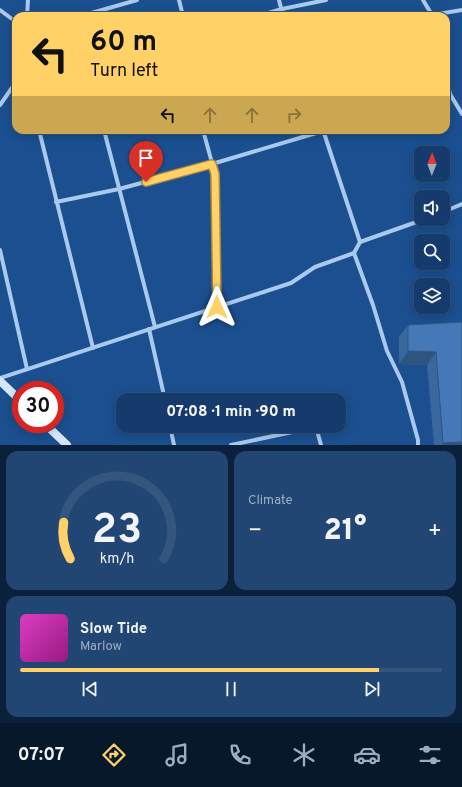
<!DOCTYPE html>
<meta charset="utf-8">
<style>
:root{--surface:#143b6b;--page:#214673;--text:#f1f3f6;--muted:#9dadc1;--line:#33557e;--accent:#ffd166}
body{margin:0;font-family:Overpass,sans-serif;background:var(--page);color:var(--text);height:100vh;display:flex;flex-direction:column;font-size:15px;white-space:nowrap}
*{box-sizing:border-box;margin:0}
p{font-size:13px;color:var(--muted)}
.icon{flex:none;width:22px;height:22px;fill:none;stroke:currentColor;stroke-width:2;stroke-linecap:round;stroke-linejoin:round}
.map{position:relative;height:445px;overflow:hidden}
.side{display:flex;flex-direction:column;gap:6px;padding:6px;background:#0b203b;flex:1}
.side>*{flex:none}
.top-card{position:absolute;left:12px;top:12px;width:438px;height:122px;border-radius:12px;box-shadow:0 2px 10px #0003,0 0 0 1px var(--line);background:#ffd166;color:#111;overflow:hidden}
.needle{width:26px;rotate:1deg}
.buttons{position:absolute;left:414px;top:146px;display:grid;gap:8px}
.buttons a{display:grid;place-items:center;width:36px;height:36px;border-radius:8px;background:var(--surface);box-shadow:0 2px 10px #0003,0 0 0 1px var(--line);font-size:20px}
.speed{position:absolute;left:12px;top:381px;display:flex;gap:8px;font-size:20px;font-weight:700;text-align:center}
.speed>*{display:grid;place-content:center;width:52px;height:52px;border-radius:50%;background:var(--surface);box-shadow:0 2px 10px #0003,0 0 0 1px var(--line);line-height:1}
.speed .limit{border:6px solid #d22;background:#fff;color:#111}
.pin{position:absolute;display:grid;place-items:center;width:34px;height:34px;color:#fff;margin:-41px -17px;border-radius:50% 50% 50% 0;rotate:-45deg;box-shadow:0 0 4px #0007}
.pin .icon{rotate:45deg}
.me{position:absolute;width:44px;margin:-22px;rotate:0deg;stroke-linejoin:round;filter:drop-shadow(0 0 3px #0008)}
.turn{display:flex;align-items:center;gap:14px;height:84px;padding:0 12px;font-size:18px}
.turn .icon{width:52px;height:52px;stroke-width:2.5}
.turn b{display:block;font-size:28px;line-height:34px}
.lanes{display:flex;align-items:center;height:38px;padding:0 12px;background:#0003;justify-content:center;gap:20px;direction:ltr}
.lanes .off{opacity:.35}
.big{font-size:30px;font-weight:800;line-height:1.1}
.side .widget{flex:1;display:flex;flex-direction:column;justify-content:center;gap:6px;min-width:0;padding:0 14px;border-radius:12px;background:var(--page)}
.side .dial{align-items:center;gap:0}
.dial svg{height:104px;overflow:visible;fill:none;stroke:var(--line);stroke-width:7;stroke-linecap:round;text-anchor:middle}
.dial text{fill:var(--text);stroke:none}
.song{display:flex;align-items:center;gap:12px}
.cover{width:48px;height:48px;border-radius:6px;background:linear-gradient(135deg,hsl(310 70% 55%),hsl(310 70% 35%))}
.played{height:4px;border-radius:2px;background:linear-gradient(90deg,var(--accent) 85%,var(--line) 85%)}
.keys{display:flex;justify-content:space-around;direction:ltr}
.heat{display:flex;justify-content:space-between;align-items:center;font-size:22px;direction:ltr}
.side .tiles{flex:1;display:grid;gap:6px;grid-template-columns:1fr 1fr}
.widget:last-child{grid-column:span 2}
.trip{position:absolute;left:116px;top:393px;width:230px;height:40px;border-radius:12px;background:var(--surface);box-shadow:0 2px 10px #0003,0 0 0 1px var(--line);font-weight:800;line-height:40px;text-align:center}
.menu{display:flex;height:64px;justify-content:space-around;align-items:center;background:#08182b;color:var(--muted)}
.menu .icon{width:28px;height:28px}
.menu .active{color:var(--accent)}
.menu b{font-size:18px;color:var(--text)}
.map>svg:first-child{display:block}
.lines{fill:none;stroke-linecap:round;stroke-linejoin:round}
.street{stroke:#a9c9ee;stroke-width:4}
.secondary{stroke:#d6e6fa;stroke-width:8}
.wall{fill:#3a679d}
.shaded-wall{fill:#305480}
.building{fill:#4478b7;stroke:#305480}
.route-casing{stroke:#a68842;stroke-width:10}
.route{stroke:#ffd166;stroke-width:7}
</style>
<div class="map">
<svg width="462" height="445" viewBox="0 0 462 445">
<rect width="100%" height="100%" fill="#1b4f8f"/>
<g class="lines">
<g class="street">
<path d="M179 0 183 16"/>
<path d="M279 0 283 16"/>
<path d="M423 0 432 15"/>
<path d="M0 10 16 22"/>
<path d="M27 16 28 0"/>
<path d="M81 16 137 0"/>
<path d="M258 16 282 9 326 0"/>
<path d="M432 16V15L462 10"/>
<path d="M446 77 450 94 462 114"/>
<path d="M0 105 16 82"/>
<path d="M39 130 93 348"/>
<path d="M104 130 155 327"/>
<path d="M203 130 215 174 217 307"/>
<path d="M39 132 46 130"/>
<path d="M56 202 119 189 212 164 323 131"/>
<path d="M443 212 462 204"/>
<path d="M360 242 425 219"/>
<path d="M0 250 27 369"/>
<path d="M354 253 373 305 387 351 402 382 418 440V445"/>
<path d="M149 329 165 400"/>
<path d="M0 378 291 283 315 267 354 253 360 242 323 130"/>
<path d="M170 426 174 445"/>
<path d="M231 445 316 427 321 445"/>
</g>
<g class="secondary">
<path d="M0 381 21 401"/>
<path d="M45 424 67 445"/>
</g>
</g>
<path class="wall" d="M462 322V445H434L427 365 399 364V337L408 325Z"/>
<g class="shaded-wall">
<path d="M408 351 436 352 427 365 399 364Z"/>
<path d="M462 442V445H442L443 443Z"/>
</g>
<path class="building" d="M462 322V442L443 443 436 352 408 351V325Z"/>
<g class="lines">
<defs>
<path id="route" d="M146 182 212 164 215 174 217 307"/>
</defs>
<use href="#route" class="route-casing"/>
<use href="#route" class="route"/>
</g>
</svg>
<div class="buttons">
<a><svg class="needle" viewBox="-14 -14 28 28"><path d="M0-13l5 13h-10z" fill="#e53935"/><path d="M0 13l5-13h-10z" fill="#9dadc1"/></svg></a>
<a><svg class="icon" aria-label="sound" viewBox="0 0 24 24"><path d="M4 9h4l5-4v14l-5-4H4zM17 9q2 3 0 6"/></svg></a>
<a><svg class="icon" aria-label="search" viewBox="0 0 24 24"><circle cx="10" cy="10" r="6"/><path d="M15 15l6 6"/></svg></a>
<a><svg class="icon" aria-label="layers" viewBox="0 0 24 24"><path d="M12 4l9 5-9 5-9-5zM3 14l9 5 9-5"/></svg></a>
</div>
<div class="speed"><div class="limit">30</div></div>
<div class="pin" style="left:146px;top:182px;background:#d93025"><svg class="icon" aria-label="arrive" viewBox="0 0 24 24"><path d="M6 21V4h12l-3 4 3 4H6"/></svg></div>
<svg class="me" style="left:217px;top:307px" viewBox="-20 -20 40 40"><path d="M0-17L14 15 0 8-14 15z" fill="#ffd166" stroke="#fff" stroke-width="4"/></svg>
<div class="trip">07:08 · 1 min · 90 m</div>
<div class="top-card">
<div class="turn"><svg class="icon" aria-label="left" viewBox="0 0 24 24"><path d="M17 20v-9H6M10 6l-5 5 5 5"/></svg><div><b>60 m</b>Turn left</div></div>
<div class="lanes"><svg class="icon" aria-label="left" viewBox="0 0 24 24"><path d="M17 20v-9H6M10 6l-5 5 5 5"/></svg><svg class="icon off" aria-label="ahead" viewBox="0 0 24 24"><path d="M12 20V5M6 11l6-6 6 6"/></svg><svg class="icon off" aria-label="ahead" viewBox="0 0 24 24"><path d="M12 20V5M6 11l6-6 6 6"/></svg><svg class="icon off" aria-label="right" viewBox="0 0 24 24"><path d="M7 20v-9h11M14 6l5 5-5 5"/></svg></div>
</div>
</div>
<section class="side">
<div class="tiles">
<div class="widget dial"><svg viewBox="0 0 100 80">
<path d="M14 69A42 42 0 1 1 86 69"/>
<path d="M14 69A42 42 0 0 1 9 41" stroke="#ffd166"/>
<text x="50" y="56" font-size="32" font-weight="700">23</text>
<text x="50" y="72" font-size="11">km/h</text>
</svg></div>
<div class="widget"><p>Climate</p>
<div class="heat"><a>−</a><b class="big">21°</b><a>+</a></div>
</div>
<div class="widget">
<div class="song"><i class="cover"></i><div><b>Slow Tide</b><p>Marlow</p></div></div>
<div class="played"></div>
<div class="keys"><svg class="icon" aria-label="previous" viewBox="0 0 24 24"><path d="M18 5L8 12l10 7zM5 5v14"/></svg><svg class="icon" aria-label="pause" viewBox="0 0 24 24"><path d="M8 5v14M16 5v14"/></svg><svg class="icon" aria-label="next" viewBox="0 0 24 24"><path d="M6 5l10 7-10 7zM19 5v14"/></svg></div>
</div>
</div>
</section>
<nav class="menu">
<b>07:07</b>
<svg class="icon active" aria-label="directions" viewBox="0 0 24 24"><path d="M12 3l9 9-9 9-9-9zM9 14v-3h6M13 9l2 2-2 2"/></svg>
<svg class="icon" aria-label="music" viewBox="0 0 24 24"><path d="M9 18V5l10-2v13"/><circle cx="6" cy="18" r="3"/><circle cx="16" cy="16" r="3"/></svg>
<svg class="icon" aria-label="phone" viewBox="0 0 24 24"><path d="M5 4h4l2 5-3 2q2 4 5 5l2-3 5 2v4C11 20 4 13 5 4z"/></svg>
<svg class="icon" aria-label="climate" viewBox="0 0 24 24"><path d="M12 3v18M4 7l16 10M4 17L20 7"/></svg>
<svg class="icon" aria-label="car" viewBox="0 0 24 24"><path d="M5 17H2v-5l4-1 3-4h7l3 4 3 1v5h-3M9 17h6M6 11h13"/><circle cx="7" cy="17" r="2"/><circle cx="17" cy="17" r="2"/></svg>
<svg class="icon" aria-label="filters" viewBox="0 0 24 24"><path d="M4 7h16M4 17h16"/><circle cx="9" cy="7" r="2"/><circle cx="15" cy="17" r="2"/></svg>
</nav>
